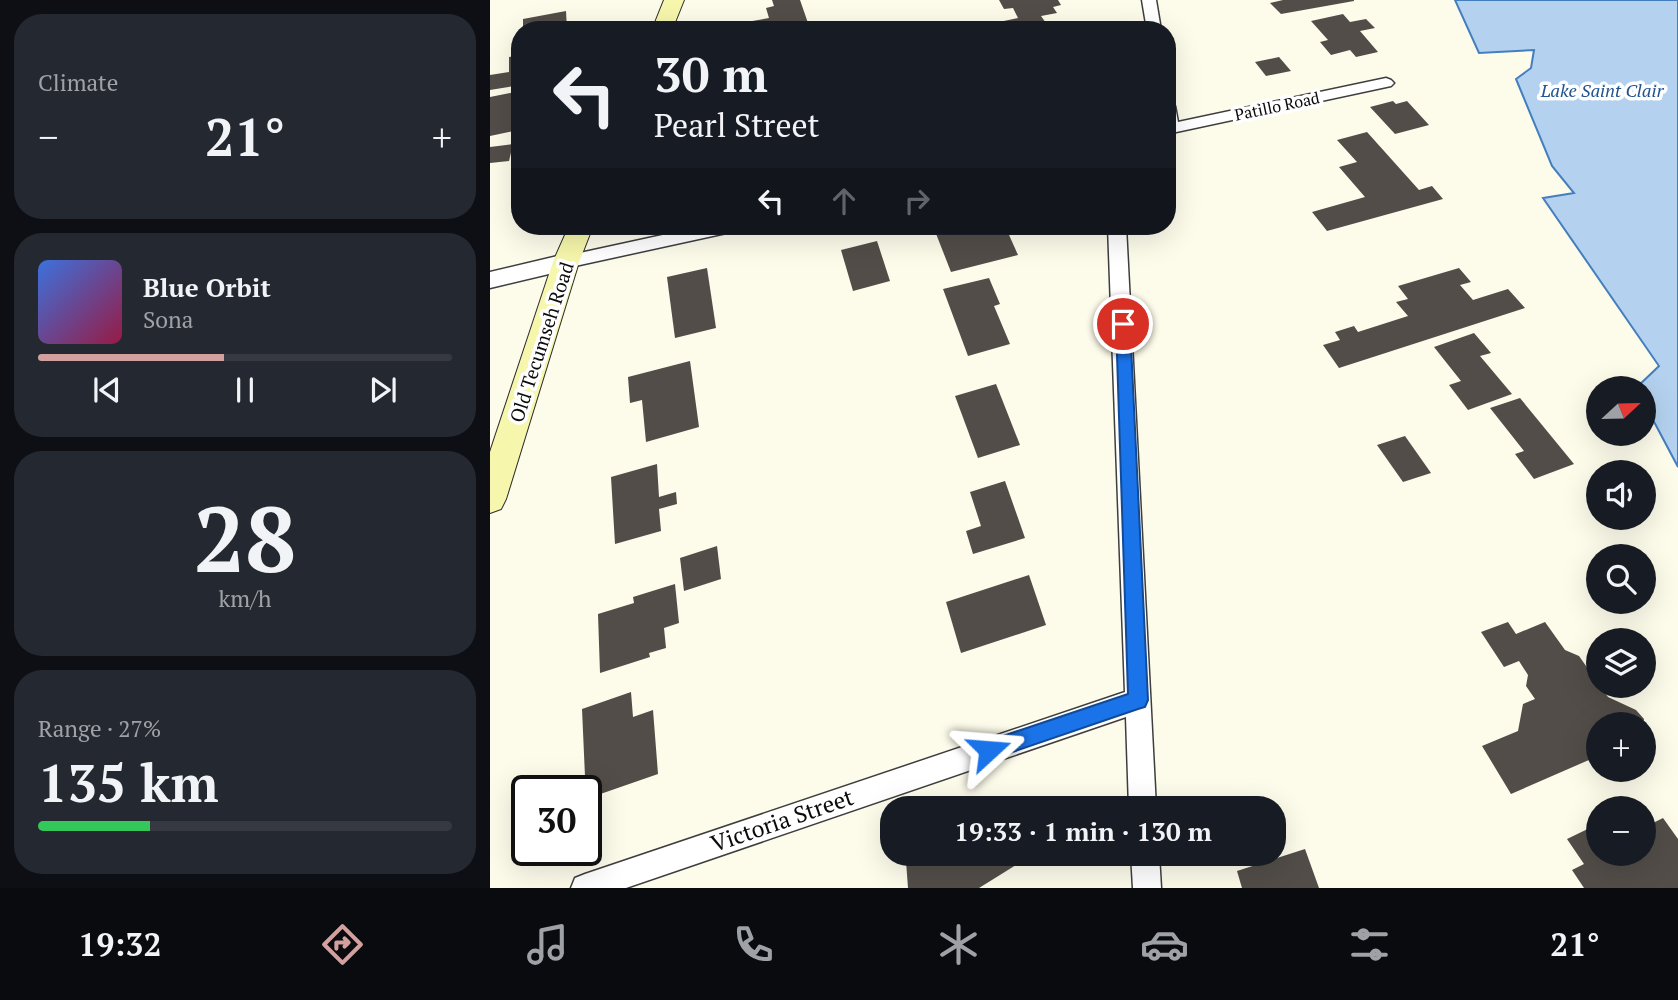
<!DOCTYPE html>
<meta charset="utf-8">
<style>
:root{--surface:#171b24;--page:#242831;--text:#f1f3f6;--muted:#9ea1a6;--line:#363941;--accent:#d2a09e}
body{margin:0;font-family:"PT Serif",serif;background:var(--page);color:var(--text);height:100vh;display:flex;flex-direction:column;font-size:26px;white-space:nowrap}
*{box-sizing:border-box;margin:0}
p{font-size:23px;color:var(--muted)}
.icon{flex:none;width:38px;height:38px;fill:none;stroke:currentColor;stroke-width:2;stroke-linecap:round;stroke-linejoin:round}
.map{position:relative;flex:1;overflow:hidden}
.side{display:flex;flex-direction:column;gap:14px;padding:14px;background:#0d0f14;width:490px}
.side>*{flex:none}
.guide{position:absolute;left:21px;top:21px;width:665px;height:214px;border-radius:28px;box-shadow:0 7px 28px #0002;background:#171b24;color:var(--text);overflow:hidden}
.needle{width:46px;rotate:68deg}
.tools{position:absolute;left:1096px;top:376px;display:grid;gap:14px}
.tools a{display:grid;place-items:center;width:70px;height:70px;border-radius:50%;background:var(--surface);box-shadow:0 7px 28px #0002;font-size:35px}
.speed{position:absolute;left:21px;top:775px;display:flex;gap:14px;font-size:35px;font-weight:700;text-align:center}
.speed>*{display:grid;place-content:center;width:91px;height:91px;border-radius:50%;background:var(--surface);box-shadow:0 7px 28px #0002;line-height:1}
.speed .limit{border:4px solid #111;border-radius:10px;background:#fff;color:#111}
.pin{position:absolute;display:grid;place-items:center;width:60px;height:60px;color:#fff;margin:-30px;border:4px solid #fff;border-radius:50%;box-shadow:0 2px 7px #0007}
.me{position:absolute;width:77px;margin:-38px;rotate:71deg;stroke-linejoin:round;filter:drop-shadow(0 0 5px #0008)}
.turn{display:flex;align-items:center;gap:24px;height:147px;padding:0 28px;font-size:32px}
.turn .icon{width:91px;height:91px;stroke-width:2.5}
.turn b{display:block;font-size:49px;line-height:60px}
.lanes{display:flex;align-items:center;height:66px;padding:0 28px;background:#0003;justify-content:center;gap:35px;direction:ltr}
.lanes .off{opacity:.35}
.big{font-size:52px;font-weight:700;line-height:1.1}
.side .tile{flex:1;display:flex;flex-direction:column;justify-content:center;gap:10px;min-width:0;padding:0 24px;border-radius:28px;background:var(--page)}
.side .dial{align-items:center;gap:0}
.dial b{font-size:91px;line-height:1}
.song{display:flex;align-items:center;gap:21px}
.cover{width:84px;height:84px;border-radius:10px;background:linear-gradient(135deg,hsl(220 70% 55%),hsl(340 70% 35%))}
.played{height:7px;border-radius:4px;background:linear-gradient(90deg,var(--accent) 45%,var(--line) 45%)}
.keys{display:flex;justify-content:space-around;direction:ltr}
.heat{display:flex;justify-content:space-between;align-items:center;font-size:38px;direction:ltr}
.charge{height:10px;border-radius:5px;background:linear-gradient(90deg,#34c759 27%,var(--line) 0)}
.trip{position:absolute;left:390px;top:796px;width:406px;height:70px;border-radius:28px;background:var(--surface);box-shadow:0 7px 28px #0002;font-weight:700;line-height:70px;text-align:center}
.dock{display:flex;height:112px;justify-content:space-around;align-items:center;background:#090b0e;color:var(--muted)}
.dock .icon{width:49px;height:49px}
.dock .on{color:var(--accent)}
.dock b{font-size:32px;color:var(--text)}
main{display:flex;flex:1;min-height:0}
.map>svg:first-child{display:block}
.water{fill:#b4d2ef;stroke:#437fbe;stroke-width:2}
.building{fill:#524d48}
.lines{fill:none;stroke-linecap:round;stroke-linejoin:round}
.minor-casing{stroke:#3e3e3e;stroke-width:3}
.tertiary-casing{stroke:#3e3e3e;stroke-width:3}
.secondary-casing{stroke:#2d2d2d;stroke-width:2}
.minor{fill:#fff;fill-rule:evenodd}
.tertiary{fill:#fff;fill-rule:evenodd}
.secondary{fill:#f6f6ac;fill-rule:evenodd}
.route{fill:#1a73e8;stroke:#114b97;stroke-width:2}
.labels{text-anchor:middle;dominant-baseline:central;stroke-width:7;stroke-linejoin:round;paint-order:stroke}
.far-street-label{font-size:16px;fill:#0b0b0b;stroke:#fff}
.far-water-label{font-size:18px;font-style:italic;fill:#22538e;stroke:#fff}
.street-label{font-size:19px;fill:#0b0b0b;stroke:#fff}
.near-street-label{font-size:23px;fill:#0b0b0b;stroke:#fff}
</style>
<main>
<section class="side">
<div class="tile"><p>Climate</p>
<div class="heat"><a>−</a><b class="big">21°</b><a>+</a></div>
</div>
<div class="tile">
<div class="song"><i class="cover"></i><div><b>Blue Orbit</b><p>Sona</p></div></div>
<div class="played"></div>
<div class="keys"><svg class="icon" aria-label="previous" viewBox="0 0 24 24"><path d="M18 5L8 12l10 7zM5 5v14"/></svg><svg class="icon" aria-label="pause" viewBox="0 0 24 24"><path d="M8 5v14M16 5v14"/></svg><svg class="icon" aria-label="next" viewBox="0 0 24 24"><path d="M6 5l10 7-10 7zM19 5v14"/></svg></div>
</div>
<div class="tile dial"><b>28</b><p>km/h</p></div>
<div class="tile"><p>Range · 27%</p><b class="big">135 km</b><div class="charge"></div></div>
</section>
<div class="map">
<svg width="1188" height="888" viewBox="0 0 1188 888">
<rect width="100%" height="100%" fill="#fdfbea"/>
<path class="water" d="M965 0H1188V467L1153 401V388H1146L1169 366 1053 198 1084 193 1062 166 1026 79 1041 68 1044 50 989 53Z"/>
<g class="building">
<path d="M282 0H310L318 23 281 30H240L239 25 279 18 276 8 284 6Z"/>
<path d="M509 0H568L571 5 563 7 567 13 551 16 556 23 513 30 509 22 528 18 523 8 514 9Z"/>
<path d="M793 0H864V1L791 14 780 3Z"/>
<path d="M76 11 77 30H33V19Z"/>
<path d="M853 14 860 22 876 19 885 28 870 31 888 52 866 57 860 50 841 55 830 42 838 40 821 21Z"/>
<path d="M30 55V85L0 90V75L19 72V57Z"/>
<path d="M789 57 801 71 776 76 765 62Z"/>
<path d="M30 91V104L21 106V120L28 119V130L0 136V97Z"/>
<path d="M903 101 906 104 917 101 939 125 905 134 880 107Z"/>
<path d="M877 132 929 190 942 186 953 199 837 231 822 212 875 197 849 167 867 162 847 140Z"/>
<path d="M23 144 19 161 0 163V147Z"/>
<path d="M396 226H425V227L399 233Z"/>
<path d="M443 226H515L528 255 461 272Z"/>
<path d="M387 241 400 281 363 291 351 250Z"/>
<path d="M217 268 226 328 185 338 177 277Z"/>
<path d="M969 268 981 282 970 285 983 300 1018 289 1035 308 849 368 833 345 850 340 845 332 864 326 868 332 918 316 906 302 918 299 908 286Z"/>
<path d="M499 278 510 304 504 306 520 344 478 356 453 289Z"/>
<path d="M984 333 1001 353 990 356 1022 394 978 410 959 385 971 381 944 347Z"/>
<path d="M200 361 209 427 156 442 152 400 140 403 138 377Z"/>
<path d="M506 384 530 445 488 458 465 396Z"/>
<path d="M1030 398 1084 464 1044 479 1025 454 1034 451 1000 408Z"/>
<path d="M915 436 941 473 913 482 887 445Z"/>
<path d="M167 464 169 497 186 492 187 504 169 509 171 531 125 544 121 477Z"/>
<path d="M515 481 535 538 483 554 476 531 491 526 480 492Z"/>
<path d="M227 546 231 579 194 591 190 558Z"/>
<path d="M539 575 556 625 471 653 456 602Z"/>
<path d="M185 584 189 623 174 628 176 648 159 653 160 657 110 673 108 614 144 603 143 597Z"/>
<path d="M1018 622 1026 634 1055 622 1075 650 1089 656 1118 697 1146 710 1154 719 1153 724H1108V756L1021 794 992 746 1028 731 1033 704 1045 699 1036 686 1038 675 1029 661 1014 667 991 632Z"/>
<path d="M141 692 143 717 163 710 168 774 96 799 92 709Z"/>
<path d="M1173 818 1188 839V888H1094L1082 870 1094 864 1077 839 1108 824V854H1153V828Z"/>
<path d="M815 849 829 888H752L747 871Z"/>
<path d="M446 854H531L534 860 489 888H418L416 861Z"/>
</g>
<g class="lines">
<defs>
<g id="minor">
<path d="M652 0H666L671 30H657Z"/>
<path d="M896 78 901 80 904 83 901 86 677 134V101L685 106 688 122Z"/>
<path d="M214 226H250L241 232 76 268 70 267 67 262 70 257 76 256Z"/>
<path d="M618 226H636L666 808H639L636 717 136 888H81L85 878 95 874 635 692Z"/>
<path d="M641 854H669L671 888H643Z"/>
</g>
<path id="tertiary" d="M76 254 84 256 87 262 84 268 0 288V272Z"/>
<g id="secondary">
<path d="M174 0H194L182 30H162Z"/>
<path d="M79 226H103L89 262 16 499 11 509 0 513V452L63 262Z"/>
</g>
</defs>
<use href="#minor" class="minor-casing"/>
<use href="#tertiary" class="tertiary-casing"/>
<use href="#secondary" class="secondary-casing"/>
<use href="#minor" class="minor"/>
<use href="#tertiary" class="tertiary"/>
<use href="#secondary" class="secondary"/>
</g>
<path class="route" d="M633 318 640 324 658 700 655 707 648 709 499 760 492 757 489 750 492 743 638 694 626 324Z"/>
<g class="labels">
<g class="far-street-label">
<text transform="translate(787 106) rotate(-12)">Patillo Road</text>
</g>
<g class="far-water-label">
<text x="1112" y="90">Lake Saint Clair</text>
</g>
<g class="street-label">
<text transform="translate(51 342) rotate(-72)">Old Tecumseh Road</text>
</g>
<g class="near-street-label">
<text transform="translate(292 820) rotate(-19)">Victoria Street</text>
</g>
</g>
</svg>
<div class="tools">
<a><svg class="needle" viewBox="-14 -14 28 28"><path d="M0-13l5 13h-10z" fill="#e53935"/><path d="M0 13l5-13h-10z" fill="#9ea1a6"/></svg></a>
<a><svg class="icon" aria-label="sound" viewBox="0 0 24 24"><path d="M4 9h4l5-4v14l-5-4H4zM17 9q2 3 0 6"/></svg></a>
<a><svg class="icon" aria-label="search" viewBox="0 0 24 24"><circle cx="10" cy="10" r="6"/><path d="M15 15l6 6"/></svg></a>
<a><svg class="icon" aria-label="layers" viewBox="0 0 24 24"><path d="M12 4l9 5-9 5-9-5zM3 14l9 5 9-5"/></svg></a>
<a>+</a>
<a>−</a>
</div>
<div class="speed"><div class="limit">30</div></div>
<div class="pin" style="left:633px;top:324px;background:#d93025"><svg class="icon" aria-label="arrive" viewBox="0 0 24 24"><path d="M6 21V4h12l-3 4 3 4H6"/></svg></div>
<svg class="me" style="left:499px;top:750px" viewBox="-20 -20 40 40"><path d="M0-17L14 15 0 8-14 15z" fill="#1a73e8" stroke="#fff" stroke-width="4"/></svg>
<div class="trip">19:33 · 1 min · 130 m</div>
<div class="guide">
<div class="turn"><svg class="icon" aria-label="left" viewBox="0 0 24 24"><path d="M17 20v-9H6M10 6l-5 5 5 5"/></svg><div><b>30 m</b>Pearl Street</div></div>
<div class="lanes"><svg class="icon" aria-label="left" viewBox="0 0 24 24"><path d="M17 20v-9H6M10 6l-5 5 5 5"/></svg><svg class="icon off" aria-label="ahead" viewBox="0 0 24 24"><path d="M12 20V5M6 11l6-6 6 6"/></svg><svg class="icon off" aria-label="right" viewBox="0 0 24 24"><path d="M7 20v-9h11M14 6l5 5-5 5"/></svg></div>
</div>
</div>
</main>
<nav class="dock">
<b>19:32</b>
<svg class="icon on" aria-label="directions" viewBox="0 0 24 24"><path d="M12 3l9 9-9 9-9-9zM9 14v-3h6M13 9l2 2-2 2"/></svg>
<svg class="icon" aria-label="music" viewBox="0 0 24 24"><path d="M9 18V5l10-2v13"/><circle cx="6" cy="18" r="3"/><circle cx="16" cy="16" r="3"/></svg>
<svg class="icon" aria-label="phone" viewBox="0 0 24 24"><path d="M5 4h4l2 5-3 2q2 4 5 5l2-3 5 2v4C11 20 4 13 5 4z"/></svg>
<svg class="icon" aria-label="climate" viewBox="0 0 24 24"><path d="M12 3v18M4 7l16 10M4 17L20 7"/></svg>
<svg class="icon" aria-label="car" viewBox="0 0 24 24"><path d="M5 17H2v-5l4-1 3-4h7l3 4 3 1v5h-3M9 17h6M6 11h13"/><circle cx="7" cy="17" r="2"/><circle cx="17" cy="17" r="2"/></svg>
<svg class="icon" aria-label="filters" viewBox="0 0 24 24"><path d="M4 7h16M4 17h16"/><circle cx="9" cy="7" r="2"/><circle cx="15" cy="17" r="2"/></svg>
<b>21°</b>
</nav>
